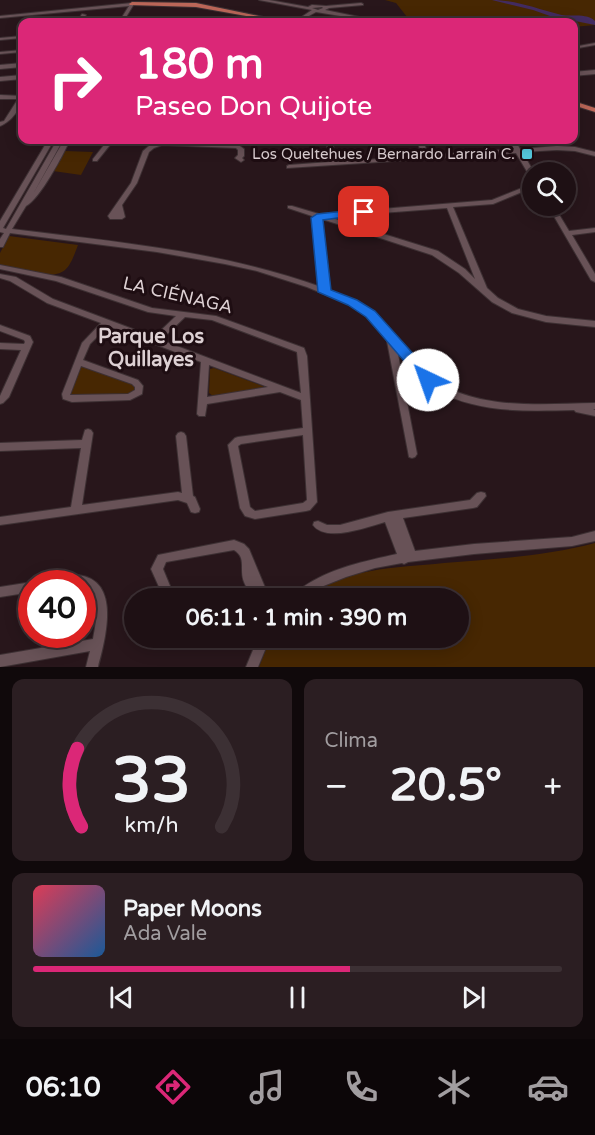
<!DOCTYPE html>
<html lang="es">
<meta charset="utf-8">
<style>
:root{--surface:#1e1014;--page:#2b1e22;--text:#f1f3f6;--muted:#a19da0;--line:#3c3034;--accent:#db2777}
body{margin:0;font-family:"Varela Round",sans-serif;background:var(--page);color:var(--text);height:100vh;display:flex;flex-direction:column;font-size:22px;white-space:nowrap}
*{box-sizing:border-box;margin:0}
p{font-size:20px;color:var(--muted)}
.icon{flex:none;width:33px;height:33px;fill:none;stroke:currentColor;stroke-width:2;stroke-linecap:round;stroke-linejoin:round}
.map{position:relative;height:667px;overflow:hidden}
.sheet{display:flex;flex-direction:column;gap:12px;padding:12px;background:#10090b;flex:1}
.sheet>*{flex:none}
.hud{position:absolute;left:18px;top:18px;width:560px;height:126px;border-radius:12px;box-shadow:0 3px 15px #0003,0 0 0 2px var(--line);background:#db2777;color:#fff;overflow:hidden}
.fabs{position:absolute;left:522px;top:162px;display:grid;gap:12px}
.fabs a{display:grid;place-items:center;width:54px;height:54px;border-radius:50%;background:var(--surface);box-shadow:0 3px 15px #0003,0 0 0 2px var(--line);font-size:30px}
.speed{position:absolute;left:18px;top:570px;display:flex;gap:12px;font-size:30px;font-weight:700;text-align:center}
.speed>*{display:grid;place-content:center;width:78px;height:78px;border-radius:50%;background:var(--surface);box-shadow:0 3px 15px #0003,0 0 0 2px var(--line);line-height:1}
.speed .limit{border:9px solid #d22;background:#fff;color:#111}
.pin{position:absolute;display:grid;place-items:center;width:51px;height:51px;color:#fff;margin:-26px;border-radius:12px;box-shadow:0 3px 9px #0006}
.me{position:absolute;width:66px;margin:-33px;rotate:318deg;stroke-linejoin:round;filter:drop-shadow(0 0 4px #0008)}
.turn{display:flex;align-items:center;gap:21px;height:126px;padding:0 18px;font-size:27px}
.turn .icon{width:78px;height:78px;stroke-width:2.5}
.turn b{display:block;font-size:42px;line-height:51px}
.big{font-size:45px;font-weight:700;line-height:1.1}
.sheet .tile{flex:1;display:flex;flex-direction:column;justify-content:center;gap:9px;min-width:0;padding:0 21px;border-radius:12px;background:var(--page)}
.sheet .dial{align-items:center;gap:0}
.dial svg{height:156px;overflow:visible;fill:none;stroke:var(--line);stroke-width:7;stroke-linecap:round;text-anchor:middle}
.dial text{fill:var(--text);stroke:none}
.song{display:flex;align-items:center;gap:18px}
.cover{width:72px;height:72px;border-radius:9px;background:linear-gradient(135deg,hsl(350 70% 55%),hsl(210 70% 35%))}
.played{height:6px;border-radius:3px;background:linear-gradient(90deg,var(--accent) 60%,var(--line) 60%)}
.keys{display:flex;justify-content:space-around;direction:ltr}
.heat{display:flex;justify-content:space-between;align-items:center;font-size:33px;direction:ltr}
.sheet .tiles{flex:1;display:grid;gap:12px;grid-template-columns:1fr 1fr}
.tile:last-child{grid-column:span 2}
.trip{position:absolute;left:124px;top:588px;width:345px;height:60px;border-radius:30px;background:var(--surface);box-shadow:0 3px 15px #0003,0 0 0 2px var(--line);font-weight:700;line-height:60px;text-align:center}
.tab-bar{display:flex;height:96px;justify-content:space-around;align-items:center;background:#0c0608;color:var(--muted)}
.tab-bar .icon{width:42px;height:42px}
.tab-bar .selected{color:var(--accent)}
.tab-bar b{font-size:27px;color:var(--text)}
.map>svg:first-child{display:block}
.green{fill:#472702}
.water{fill:#422b60}
.lines{fill:none;stroke-linecap:round;stroke-linejoin:round}
.minor-casing{stroke:#3d3033;stroke-width:2}
.major-casing{stroke:#3d3033;stroke-width:2}
.minor{fill:#685257;fill-rule:evenodd}
.major{fill:#bb6658;fill-rule:evenodd}
.route{fill:#1a73e8;stroke:#114b97;stroke-width:1.5}
.poi-dot{fill:#55cade;stroke:#1e0d12;stroke-width:2}
.labels{text-anchor:middle;dominant-baseline:central;stroke-width:6;stroke-linejoin:round;paint-order:stroke}
.far-poi-label{font-size:15px;fill:#ddd0d3;stroke:#1e0d12;text-anchor:end}
.street-label{font-size:18px;fill:#ddd0d3;stroke:#1e0d12}
.neighbourhood-label{font-size:20px;font-weight:bold;fill:#ddd0d3;stroke:#1e0d12}
</style>
<div class="map">
<svg width="595" height="667" viewBox="0 0 595 667">
<rect width="100%" height="100%" fill="#28161b"/>
<g class="green">
<path d="M385 0H595V25L573 27V22H411L396 3Z"/>
<path d="M65 151 93 152 81 175 53 171Z"/>
<path d="M9 236 78 245C75 253 71 265 65 270 50 282 17 269 0 265V253Z"/>
<path d="M85 365 133 384 135 386V391L130 394 70 395 79 368Z"/>
<path d="M214 368 263 386V388L213 396 209 393 210 369Z"/>
<path d="M595 543V667H259L270 638H459V598H302C342 568 396 568 444 563 494 559 546 556 595 543Z"/>
</g>
<path class="water" d="M492 0C515 0 535 8 558 14 570 18 585 12 595 21V25L550 16 533 10Z"/>
<g class="lines">
<defs>
<g id="minor">
<path d="M259 0H269L308 7 312 5 326 6 361 3 363 4V5L329 8 325 10 384 22H377L316 12 298 22H294L312 10ZM322 7 323 8 318 10 312 8Z"/>
<path d="M132 3 134 4 123 22H119L129 6 0 18V16Z"/>
<path d="M82 14 86 15 81 22H77Z"/>
<path d="M22 36V38L0 40V38Z"/>
<path d="M595 43V45L573 49V47Z"/>
<path d="M22 50V52L0 54V52Z"/>
<path d="M22 63V67L0 69V65Z"/>
<path d="M595 70V74L573 76V72Z"/>
<path d="M22 75V79L0 81V77Z"/>
<path d="M0 95 22 96C22 108 11 122 0 126V122L4 121 18 99H0Z"/>
<path d="M48 140H54L3 228 6 229 57 140H63L33 194 64 140H70C63 155 40 199 26 206L12 229C117 242 221 251 321 287L315 217 288 208V206H292L319 214 492 200 532 184V188L493 204 453 207 487 288 498 298 518 309 546 316 595 321V327L546 322 512 313 492 302 459 273 432 255 322 219 329 290C360 302 377 313 398 339 407 350 415 362 424 371 467 412 540 404 595 403V409H593L595 410V416L576 412 574 410C529 411 476 414 435 389 429 385 423 379 417 374H408L402 376 417 454 415 457 412 458 409 457 386 336 374 323 353 306 307 287 257 271 225 264 157 252 10 233 3 247H0V239L4 233 0 232V221ZM447 208 475 279 465 269 438 251 329 217ZM397 349 412 368 401 370Z"/>
<path d="M108 140H114L97 161H93V159Z"/>
<path d="M326 140H332L336 162 422 156 417 140H423L428 155 514 149 509 140H515L520 149 557 146 575 147 595 152V156L575 151 557 150 522 152 534 172H532V177L529 175 516 153 287 168V166L289 165 330 162Z"/>
<path d="M155 141 237 144 244 149V156L242 158 244 160 241 162 235 158 238 155V150L236 148 162 145 154 148 149 152 137 183 122 205 125 217 122 219H110L108 216 131 183 143 151Z"/>
<path d="M548 206H554L569 231 595 228V232L572 235 595 274V282L591 280Z"/>
<path d="M0 265 61 277 152 308 216 316 304 348 307 356 317 502 310 510 306 511 255 519 245 516 240 508 228 445 235 438 238 437 303 428 301 400 280 392 207 404 205 416H199L197 414 201 362 108 326 90 344 83 360 138 380 143 386 142 394 130 400 72 402 63 399 62 394 82 343 101 323 47 303 10 281 0 278V274L16 277 53 299 154 337 176 316 148 312 56 281 0 269ZM185 317 212 320 297 352 301 393 161 340ZM209 365 268 387 207 397ZM81 366 132 384 135 387V390L128 394 70 395ZM303 435 307 500 303 503 255 511 250 507 238 446 241 444Z"/>
<path d="M0 325 30 336 33 342 9 397 3 403 0 404V396L21 350 0 349V343L24 344 25 342 24 340 0 331Z"/>
<path d="M88 429 91 430 93 433 82 505 178 492 182 493 176 436 178 433 181 432 184 433 186 436 193 496 195 497 200 509 199 512 195 513 191 512 187 503 178 500 0 525V517L71 507 81 448 0 451V443L82 440 85 430Z"/>
<path d="M481 492 485 493 486 496 477 507 473 508 403 518 415 551 474 544 572 537 595 531V541L572 546 474 554 408 562 404 564 402 563 375 568 346 577 321 587 304 598H290C292 592 297 590 303 587 331 568 365 561 397 554L385 522C367 527 326 543 313 525L314 522 318 521 327 525H340L388 512 470 500 477 493Z"/>
<path d="M234 540 244 544 249 549 269 597 268 598H256C252 594 246 588 244 582 239 569 247 558 234 550L166 562 163 569 175 598H164L151 569 158 555Z"/>
<path d="M67 575C123 571 107 634 98 667H86L90 651 0 667V655L93 639C96 623 102 595 82 586V584H44L45 580Z"/>
<path d="M32 582 36 584H32V592L0 597V587Z"/>
<path d="M258 638H270L258 667H246Z"/>
</g>
<g id="major">
<path d="M132 2 196 3 288 22H279L196 7 130 5 129 4Z"/>
<path d="M573 101 595 108V112L573 105Z"/>
</g>
</defs>
<use href="#minor" class="minor-casing"/>
<use href="#major" class="major-casing"/>
<use href="#minor" class="minor"/>
<use href="#major" class="major"/>
</g>
<path class="route" d="M364 209 368 210V214L323 220 331 290 357 300 375 311 433 376 435 380 433 383H423L366 317 348 305 318 292 311 218 317 214Z"/>
<rect class="poi-dot" x="521" y="148" width="12" height="12" rx="3"/>
<g class="labels">
<g class="far-poi-label">
<text x="515" y="154">Los Queltehues / Bernardo Larraín C.</text>
</g>
<g class="street-label">
<text transform="translate(178 295) rotate(13)">LA CIÉNAGA</text>
</g>
<g class="neighbourhood-label">
<text x="151" y="337">Parque Los<tspan x="151" dy="23">Quillayes</tspan></text>
</g>
</g>
</svg>
<div class="fabs">
<a><svg class="icon" aria-label="search" viewBox="0 0 24 24"><circle cx="10" cy="10" r="6"/><path d="M15 15l6 6"/></svg></a>
</div>
<div class="speed"><div class="limit">40</div></div>
<div class="pin" style="left:364px;top:212px;background:#d93025"><svg class="icon" aria-label="arrive" viewBox="0 0 24 24"><path d="M6 21V4h12l-3 4 3 4H6"/></svg></div>
<svg class="me" style="left:428px;top:380px" viewBox="-20 -20 40 40"><circle r="19" fill="#fff"/><path d="M0-13L10 11 0 6-10 11z" fill="#1a73e8"/></svg>
<div class="trip">06:11 · 1 min · 390 m</div>
<div class="hud">
<div class="turn"><svg class="icon" aria-label="right" viewBox="0 0 24 24"><path d="M7 20v-9h11M14 6l5 5-5 5"/></svg><div><b>180 m</b>Paseo Don Quijote</div></div>
</div>
</div>
<section class="sheet">
<div class="tiles">
<div class="tile dial"><svg viewBox="0 0 100 80">
<path d="M14 69A42 42 0 1 1 86 69"/>
<path d="M14 69A42 42 0 0 1 12 29" stroke="#db2777"/>
<text x="50" y="56" font-size="32" font-weight="700">33</text>
<text x="50" y="72" font-size="11">km/h</text>
</svg></div>
<div class="tile"><p>Clima</p>
<div class="heat"><a>−</a><b class="big">20.5°</b><a>+</a></div>
</div>
<div class="tile">
<div class="song"><i class="cover"></i><div><b>Paper Moons</b><p>Ada Vale</p></div></div>
<div class="played"></div>
<div class="keys"><svg class="icon" aria-label="previous" viewBox="0 0 24 24"><path d="M18 5L8 12l10 7zM5 5v14"/></svg><svg class="icon" aria-label="pause" viewBox="0 0 24 24"><path d="M8 5v14M16 5v14"/></svg><svg class="icon" aria-label="next" viewBox="0 0 24 24"><path d="M6 5l10 7-10 7zM19 5v14"/></svg></div>
</div>
</div>
</section>
<nav class="tab-bar">
<b>06:10</b>
<svg class="icon selected" aria-label="directions" viewBox="0 0 24 24"><path d="M12 3l9 9-9 9-9-9zM9 14v-3h6M13 9l2 2-2 2"/></svg>
<svg class="icon" aria-label="music" viewBox="0 0 24 24"><path d="M9 18V5l10-2v13"/><circle cx="6" cy="18" r="3"/><circle cx="16" cy="16" r="3"/></svg>
<svg class="icon" aria-label="phone" viewBox="0 0 24 24"><path d="M5 4h4l2 5-3 2q2 4 5 5l2-3 5 2v4C11 20 4 13 5 4z"/></svg>
<svg class="icon" aria-label="climate" viewBox="0 0 24 24"><path d="M12 3v18M4 7l16 10M4 17L20 7"/></svg>
<svg class="icon" aria-label="car" viewBox="0 0 24 24"><path d="M5 17H2v-5l4-1 3-4h7l3 4 3 1v5h-3M9 17h6M6 11h13"/><circle cx="7" cy="17" r="2"/><circle cx="17" cy="17" r="2"/></svg>
</nav>
